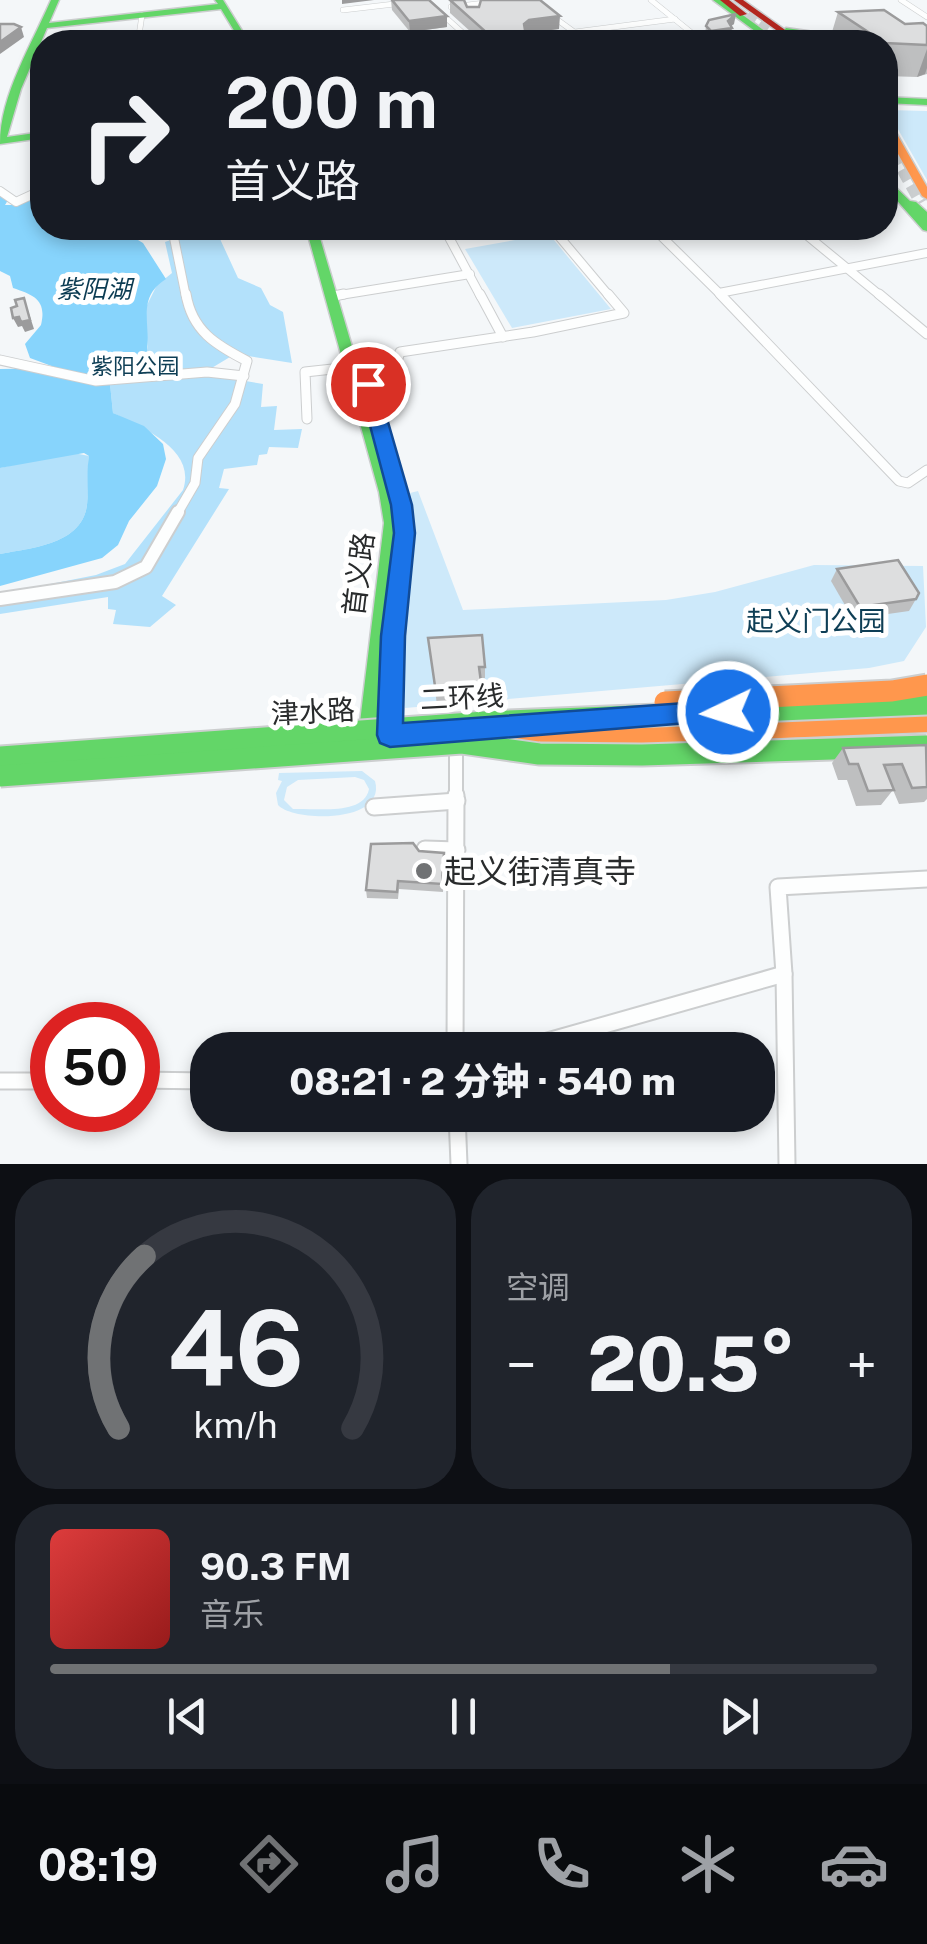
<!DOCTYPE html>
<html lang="zh">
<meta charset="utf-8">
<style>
:root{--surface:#171b24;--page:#20242c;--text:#f1f3f6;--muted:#9ea1a6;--line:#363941;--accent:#707274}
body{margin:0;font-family:"Public Sans","Noto Sans SC",sans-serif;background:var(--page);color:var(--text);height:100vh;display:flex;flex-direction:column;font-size:38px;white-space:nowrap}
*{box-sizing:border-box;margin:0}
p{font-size:32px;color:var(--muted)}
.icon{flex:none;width:55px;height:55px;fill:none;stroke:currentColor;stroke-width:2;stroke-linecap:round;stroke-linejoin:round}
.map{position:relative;height:1164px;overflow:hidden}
.side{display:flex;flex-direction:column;gap:15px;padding:15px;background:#0d0f14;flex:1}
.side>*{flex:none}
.top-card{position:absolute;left:30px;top:30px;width:868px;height:210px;border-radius:40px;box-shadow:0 5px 15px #0003;background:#171b24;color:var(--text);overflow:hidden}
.speed{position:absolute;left:30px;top:1002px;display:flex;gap:20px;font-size:50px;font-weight:700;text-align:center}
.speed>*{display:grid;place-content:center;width:130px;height:130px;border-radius:50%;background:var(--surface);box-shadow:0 5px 15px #0003;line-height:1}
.speed .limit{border:15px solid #d22;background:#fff;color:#111}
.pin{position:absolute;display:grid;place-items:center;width:85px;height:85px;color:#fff;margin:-42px;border:5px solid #fff;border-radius:50%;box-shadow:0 2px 10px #0007}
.me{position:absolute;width:110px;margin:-55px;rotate:266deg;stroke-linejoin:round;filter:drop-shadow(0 0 8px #0008)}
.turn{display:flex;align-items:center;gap:35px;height:210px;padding:0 30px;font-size:45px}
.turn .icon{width:130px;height:130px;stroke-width:2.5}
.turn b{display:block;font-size:70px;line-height:85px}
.big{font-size:75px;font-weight:800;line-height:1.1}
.side .tile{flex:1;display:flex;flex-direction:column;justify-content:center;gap:15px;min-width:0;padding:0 35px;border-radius:40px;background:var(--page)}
.side .dial{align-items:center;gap:0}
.dial svg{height:260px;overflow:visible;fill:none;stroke:var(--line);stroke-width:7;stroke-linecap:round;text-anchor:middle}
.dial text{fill:var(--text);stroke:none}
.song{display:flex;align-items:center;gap:30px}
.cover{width:120px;height:120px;border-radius:15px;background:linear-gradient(135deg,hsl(0 70% 55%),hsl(0 70% 35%))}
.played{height:10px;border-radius:5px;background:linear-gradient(90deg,var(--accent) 75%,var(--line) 75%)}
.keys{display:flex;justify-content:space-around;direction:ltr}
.heat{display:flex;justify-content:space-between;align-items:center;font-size:55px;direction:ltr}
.side .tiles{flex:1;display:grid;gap:15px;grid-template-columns:1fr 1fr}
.tile:last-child{grid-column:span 2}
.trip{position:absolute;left:190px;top:1032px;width:585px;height:100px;border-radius:40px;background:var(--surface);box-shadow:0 5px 15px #0003;font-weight:800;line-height:100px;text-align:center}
.tab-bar{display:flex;height:160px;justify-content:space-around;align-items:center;background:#090b0e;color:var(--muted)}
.tab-bar .icon{width:70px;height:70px}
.tab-bar .selected{color:var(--accent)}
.tab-bar b{font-size:45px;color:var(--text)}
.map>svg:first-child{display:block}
.green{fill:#cde9fa;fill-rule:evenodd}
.forest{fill:#b3e1fb}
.water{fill:#87d4fc}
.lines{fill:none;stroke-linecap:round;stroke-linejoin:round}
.highway-tunnel-far1{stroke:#cbced0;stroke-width:10;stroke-dasharray:10 5;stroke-linecap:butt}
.highway-tunnel{stroke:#cbced0;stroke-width:12;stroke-dasharray:12 6;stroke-linecap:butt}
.street-far4-casing{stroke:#cccecf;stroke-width:6}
.street-far3-casing{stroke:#cccecf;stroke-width:10}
.street-far2-casing{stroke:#cccecf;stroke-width:11}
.street-far1-casing{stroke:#cccecf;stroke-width:16}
.street-casing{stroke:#cccecf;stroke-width:19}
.fast-casing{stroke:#cccecf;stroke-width:3}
.slow-casing{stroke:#cccecf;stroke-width:3}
.jam-casing{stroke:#cccecf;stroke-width:3}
.street-far4{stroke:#fdfefe;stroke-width:5}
.street-far3{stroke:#fdfefe;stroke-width:8}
.street-far2{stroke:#fdfefe;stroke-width:9}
.street-far1{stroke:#fdfefe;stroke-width:12}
.street{stroke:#fdfefe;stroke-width:15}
.fast{fill:#63d668;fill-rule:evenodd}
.slow{fill:#ff974d;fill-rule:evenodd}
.jam{fill:#b3261e;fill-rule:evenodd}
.fast-bridge-casing{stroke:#cccecf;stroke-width:25;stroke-linecap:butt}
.slow-bridge-casing{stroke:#cccecf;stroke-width:25;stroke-linecap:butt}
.fast-bridge{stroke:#63d668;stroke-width:21}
.slow-bridge{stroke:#ff974d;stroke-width:21}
.wall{fill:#bebfc0}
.shaded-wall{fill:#9b9b9c}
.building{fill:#dddedf;stroke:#9b9b9c;stroke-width:2.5}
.route{fill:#1a73e8;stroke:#114b97;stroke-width:2.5}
.poi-dot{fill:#707274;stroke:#fff;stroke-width:4}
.labels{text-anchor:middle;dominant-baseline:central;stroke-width:10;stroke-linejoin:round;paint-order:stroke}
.far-park-label{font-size:22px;fill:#0e3e55;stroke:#fff}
.far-water-label{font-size:25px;font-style:italic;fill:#0b3b52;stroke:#fff}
.street-label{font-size:28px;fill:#292b2c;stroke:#fff}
.park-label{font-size:28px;fill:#0e3e55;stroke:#fff}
.near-poi-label{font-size:32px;fill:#292b2c;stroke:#fff;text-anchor:start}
</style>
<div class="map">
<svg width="927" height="1164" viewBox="0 0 927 1164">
<rect width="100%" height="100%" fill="#f4f7f9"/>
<g class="green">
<path d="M887 110 927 111V180Z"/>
<path d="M549 234 611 309 512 328 465 249Z"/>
<path d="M418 491 463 610 666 600 715 592 814 565 923 566 926 627 904 661 869 668 405 708V633L415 530 410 493Z"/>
<path d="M362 771 375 781C387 824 293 822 278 805L276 793 282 781 278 780 279 773ZM355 777 364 780 369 789C364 816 316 808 293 809L284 800 287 787 298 780Z"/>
</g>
<g class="forest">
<path d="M204 228H215L238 278 261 288 270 305 283 312 292 363 235 354 210 369 115 376 144 361 148 346 144 311 157 285 172 273 165 242Z"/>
<path d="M210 375 263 384 261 407 277 406 274 430 302 429 298 448 269 447 267 454 259 455 257 465 224 469 219 488 229 489 162 596 176 605 150 627 113 624 116 610 108 609V597L0 614V594L96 575 125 564 183 490C197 449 142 428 113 413L110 384Z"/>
<path d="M69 452 89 456C87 472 89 489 87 505 82 545 30 548 0 554V468Z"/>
</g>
<path class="water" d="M42 191V228H95L97 231 118 228 143 243 166 279C132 300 156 332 144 362L129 366 110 384 113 413 144 426 163 444 166 459 157 486 129 521 118 545 102 558 0 586V554C30 548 82 545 87 505 89 489 86 473 89 456L84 453 0 468V369L57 368 30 358 25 344 41 325C47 300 34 295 13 288L10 276 0 271V193L8 200 5 205H20Z"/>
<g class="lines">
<path class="highway-tunnel-far1" d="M748 14 789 42"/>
<path class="highway-tunnel" d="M885 138 921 203"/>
<defs>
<g id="street-far4">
<path d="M426 0 473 42"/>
<path d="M530 0 588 42"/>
<path d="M651 0 703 42"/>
<path d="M901 0 927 17"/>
<path d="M451 7 485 3"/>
<path d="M343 10 403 3"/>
<path d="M575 32 675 19"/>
<path d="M529 39 561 35 570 42"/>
<path d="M138 42 142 15"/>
</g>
<g id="street-far3">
<path d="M0 191 16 202 42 190"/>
<path d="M172 228 186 297"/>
<path d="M444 228 481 297"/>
<path d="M552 228 610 297"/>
<path d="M653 228 719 293 927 253"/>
<path d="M798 228 882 297"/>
<path d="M719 293 723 297"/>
<path d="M334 296 470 274"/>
</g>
<g id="street-far2">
<path d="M480 294 503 337"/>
<path d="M720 294 899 481 908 483 927 470"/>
<path d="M879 294 927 334"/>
<path d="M334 296 344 294"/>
<path d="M0 360 96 381 207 372 244 376"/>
<path d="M357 386 392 376 400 352 533 332 624 313 608 294"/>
<path d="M307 419 305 372 351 367"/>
<path d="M177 514 195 483 198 458 235 404 247 361C216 345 192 331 186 294"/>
</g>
<g id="street-far1">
<path d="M0 599 115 582 146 567 178 512"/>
<path d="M456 797V754"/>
</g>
<g id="street">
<path d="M374 807 457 801"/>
<path d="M425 849 457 850"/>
<path d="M455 1050 456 795"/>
<path d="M516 1050 784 974"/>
<path d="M138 1080 208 1081"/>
<path d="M0 1081H52"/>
<path d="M457 1115 459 1164"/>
<path d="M787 1164 784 974 778 887 927 879"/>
</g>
<g id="fast">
<path d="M51 0H59L49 23 218 4 215 0H223L249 42H241L221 9 47 28 21 89 7 137 42 132V138L0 144C0 95 32 44 51 0Z"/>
<path d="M713 0H722L773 37 800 35 783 32 786 28 821 33 852 31 856 33 779 42H730L734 40 763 37Z"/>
<path d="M885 97 927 99V105L885 103Z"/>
<path d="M885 177 910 201 916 202 927 212V231L923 230 885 187Z"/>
<path d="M306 228H317L395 492 399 517 409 518 411 522 399 740 396 746 389 749 382 746 379 740 381 711 375 745 368 748 361 745 358 739 384 523 379 492Z"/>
</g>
<g id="slow">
<path d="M885 119 890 122 927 187V199L922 196 885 131Z"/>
<path d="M927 714V732L494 750 487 747 484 741 487 735 494 732Z"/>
</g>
<g id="jam">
<path d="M720 0H729L747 14 740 16Z"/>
<path d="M734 0H743L802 42H793Z"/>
</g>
</defs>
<use href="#street-far4" class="street-far4-casing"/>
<use href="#street-far3" class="street-far3-casing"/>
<use href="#street-far2" class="street-far2-casing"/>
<use href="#street-far1" class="street-far1-casing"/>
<use href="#street" class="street-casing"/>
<use href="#fast" class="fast-casing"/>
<use href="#slow" class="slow-casing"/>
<use href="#jam" class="jam-casing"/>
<use href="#street-far4" class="street-far4"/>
<use href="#street-far3" class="street-far3"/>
<use href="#street-far2" class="street-far2"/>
<use href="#street-far1" class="street-far1"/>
<use href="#street" class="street"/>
<use href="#fast" class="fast"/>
<use href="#slow" class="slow"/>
<use href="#jam" class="jam"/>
<defs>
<g id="fast-bridge">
<path d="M0 757 485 722 927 704"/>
<path d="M0 776 462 743 539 754 642 755 927 746"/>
</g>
<path id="slow-bridge" d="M665 702 892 691 927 685"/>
</defs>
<use href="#fast-bridge" class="fast-bridge-casing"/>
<use href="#slow-bridge" class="slow-bridge-casing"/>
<use href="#fast-bridge" class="fast-bridge"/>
<use href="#slow-bridge" class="slow-bridge"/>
</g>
<g class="wall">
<path d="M391 0 447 16V27L410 32 392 10Z"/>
<path d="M450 0 467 7 559 29 534 32 547 42H482L450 13Z"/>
<path d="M838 12 905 24 927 26V74L917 77 885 76V42H829Z"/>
<path d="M734 24 731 26 730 38 709 41 705 35 706 26Z"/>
<path d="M837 569 916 599 909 611 853 619 831 581Z"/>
<path d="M428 638 485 667V678H481L482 701 437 705Z"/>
<path d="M927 746V799L924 802 899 804 893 790 881 805 856 806 847 780H838L832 763 843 748Z"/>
<path d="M419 851 444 861 443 892 399 889 398 899 367 898 366 890Z"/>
</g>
<g class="shaded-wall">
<path d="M342 0H374L342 4Z"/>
<path d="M736 14 734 24 728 28H732L730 38 709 41 711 31Z"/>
<path d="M447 16V27L410 32 409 21Z"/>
<path d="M560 16 559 29 528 33 523 38 524 24 529 20Z"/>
<path d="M21 27 24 37 0 54V42Z"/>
<path d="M927 49V68L925 74 917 77Z"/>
<path d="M24 298 34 329 25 332 22 326 18 327 13 318 19 317Z"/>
</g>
<g class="building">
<path d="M392 0H429L447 16 409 21Z"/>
<path d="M450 0H464L467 7H479L481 0H540L560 16 529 20 524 24 525 30 533 32 547 42H497Z"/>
<path d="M884 10 905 24 923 23 927 26V45L885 43 838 12Z"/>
<path d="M736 14 728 21 732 28 711 31 706 26 709 20Z"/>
<path d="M0 24H14L21 27 0 42Z"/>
<path d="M264 32 268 42H256L251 33Z"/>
<path d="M24 298 30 320 21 322 19 317 13 318 11 308 17 306 15 300Z"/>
<path d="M898 560 919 593 916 599 860 607 837 569Z"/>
<path d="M482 635 485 667H479L482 690 436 693 428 638Z"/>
<path d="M926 745 927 787 912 788 902 764 884 765 894 790 868 791 858 764H849L843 748Z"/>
<path d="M413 843 419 851 444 853 442 884 398 881 397 892 366 890 371 844Z"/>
</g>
<path class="route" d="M368 378 377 384 412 505 415 533 405 636 403 723 728 700 737 704 741 712 737 719 390 747 380 743 377 735 381 636 394 533 391 505 359 384Z"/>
<circle class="poi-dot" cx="424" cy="871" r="10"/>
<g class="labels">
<g class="far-park-label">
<text x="135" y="366">紫阳公园</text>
</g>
<g class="far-water-label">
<text x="94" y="289">紫阳湖</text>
</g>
<g class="street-label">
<text transform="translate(358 574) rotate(-83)">首义路</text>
<text transform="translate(462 697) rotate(-3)">二环线</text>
<text transform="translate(313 711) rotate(-3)">津水路</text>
</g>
<g class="park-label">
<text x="816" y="620">起义门公园</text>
</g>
<g class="near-poi-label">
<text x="444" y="871">起义街清真寺</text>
</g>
</g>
</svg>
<div class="speed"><div class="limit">50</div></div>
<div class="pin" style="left:368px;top:384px;background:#d93025"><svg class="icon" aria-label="arrive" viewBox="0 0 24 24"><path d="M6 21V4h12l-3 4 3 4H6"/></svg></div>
<svg class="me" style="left:728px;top:712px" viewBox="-20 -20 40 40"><circle r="17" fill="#1a73e8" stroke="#fff" stroke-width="3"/><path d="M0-11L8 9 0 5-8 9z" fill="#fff"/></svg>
<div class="trip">08:21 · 2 分钟 · 540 m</div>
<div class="top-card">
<div class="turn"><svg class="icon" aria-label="right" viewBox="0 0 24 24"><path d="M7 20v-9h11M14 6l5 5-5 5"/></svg><div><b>200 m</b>首义路</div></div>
</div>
</div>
<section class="side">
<div class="tiles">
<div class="tile dial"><svg viewBox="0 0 100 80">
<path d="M14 69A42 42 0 1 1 86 69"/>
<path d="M14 69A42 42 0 0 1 22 16" stroke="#707274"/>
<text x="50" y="56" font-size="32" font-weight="700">46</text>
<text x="50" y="72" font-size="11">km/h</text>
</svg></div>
<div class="tile"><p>空调</p>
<div class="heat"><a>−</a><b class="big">20.5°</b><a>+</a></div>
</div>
<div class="tile">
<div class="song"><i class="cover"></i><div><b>90.3 FM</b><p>音乐</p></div></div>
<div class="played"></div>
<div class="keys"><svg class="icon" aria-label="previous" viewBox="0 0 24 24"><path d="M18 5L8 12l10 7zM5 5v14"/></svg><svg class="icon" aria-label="pause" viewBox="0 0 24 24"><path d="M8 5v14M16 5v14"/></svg><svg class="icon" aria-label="next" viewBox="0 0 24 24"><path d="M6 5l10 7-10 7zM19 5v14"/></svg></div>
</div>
</div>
</section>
<nav class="tab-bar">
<b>08:19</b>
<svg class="icon selected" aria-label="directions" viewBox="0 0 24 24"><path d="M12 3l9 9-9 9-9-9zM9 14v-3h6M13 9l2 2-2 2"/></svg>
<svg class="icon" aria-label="music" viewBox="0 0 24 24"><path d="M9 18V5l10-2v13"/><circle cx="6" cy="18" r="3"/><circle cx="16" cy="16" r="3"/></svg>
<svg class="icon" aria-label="phone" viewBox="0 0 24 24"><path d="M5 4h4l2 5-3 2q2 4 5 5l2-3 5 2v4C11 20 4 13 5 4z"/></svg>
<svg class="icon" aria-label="climate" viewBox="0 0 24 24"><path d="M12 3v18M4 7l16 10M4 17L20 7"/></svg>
<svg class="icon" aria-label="car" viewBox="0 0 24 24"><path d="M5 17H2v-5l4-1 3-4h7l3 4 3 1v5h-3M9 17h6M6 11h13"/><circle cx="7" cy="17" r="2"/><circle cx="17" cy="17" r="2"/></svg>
</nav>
